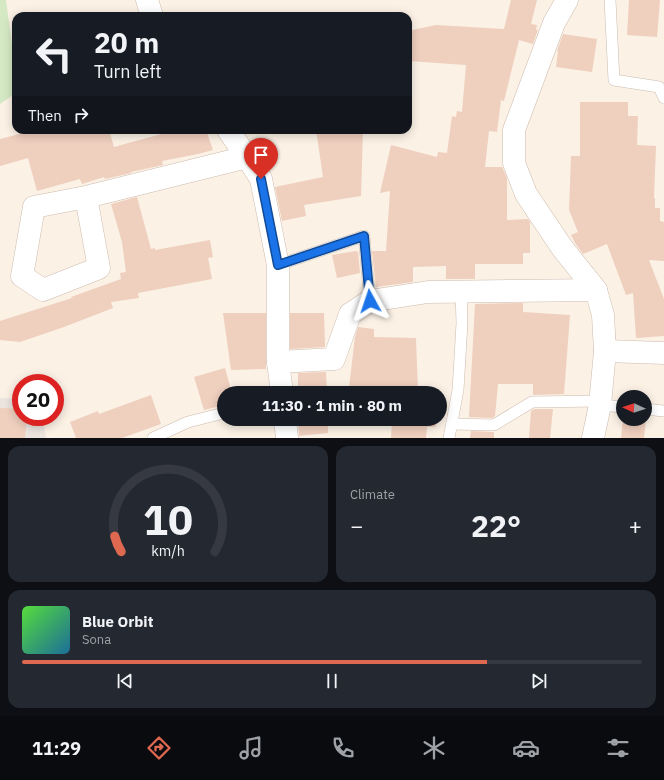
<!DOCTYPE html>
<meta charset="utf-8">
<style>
:root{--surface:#171b24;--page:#242831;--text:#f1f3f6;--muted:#9ea1a6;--line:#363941;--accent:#df6850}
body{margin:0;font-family:"IBM Plex Sans",sans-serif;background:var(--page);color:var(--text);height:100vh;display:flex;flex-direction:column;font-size:15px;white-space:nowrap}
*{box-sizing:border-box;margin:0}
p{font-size:13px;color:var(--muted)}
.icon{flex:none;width:22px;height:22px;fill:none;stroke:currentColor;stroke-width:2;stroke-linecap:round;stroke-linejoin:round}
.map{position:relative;height:438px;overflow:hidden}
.side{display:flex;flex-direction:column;gap:8px;padding:8px;background:#0d0f14;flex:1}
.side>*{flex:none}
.hud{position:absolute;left:12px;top:12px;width:400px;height:122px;border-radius:12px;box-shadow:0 2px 10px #0003;background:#171b24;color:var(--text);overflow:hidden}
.needle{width:26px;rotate:273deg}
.controls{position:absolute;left:616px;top:390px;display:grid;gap:8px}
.controls a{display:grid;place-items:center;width:36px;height:36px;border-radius:50%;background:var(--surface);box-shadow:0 2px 10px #0003;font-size:20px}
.speed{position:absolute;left:12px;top:374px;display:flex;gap:8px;font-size:20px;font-weight:700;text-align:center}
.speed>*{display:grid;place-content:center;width:52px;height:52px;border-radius:50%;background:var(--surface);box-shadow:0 2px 10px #0003;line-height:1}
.speed .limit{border:6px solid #d22;background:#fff;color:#111}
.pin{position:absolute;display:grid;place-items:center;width:34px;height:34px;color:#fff;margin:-41px -17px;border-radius:50% 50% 50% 0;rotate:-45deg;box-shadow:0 0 4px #0007}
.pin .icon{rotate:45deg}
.me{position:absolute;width:44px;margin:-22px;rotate:355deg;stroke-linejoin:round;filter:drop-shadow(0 0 3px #0008)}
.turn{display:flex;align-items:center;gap:14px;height:84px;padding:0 16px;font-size:18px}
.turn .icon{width:52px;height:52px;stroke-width:2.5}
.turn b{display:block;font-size:28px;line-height:34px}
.then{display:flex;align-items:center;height:38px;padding:0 16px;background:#0003;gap:8px;font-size:15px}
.big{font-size:30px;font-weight:700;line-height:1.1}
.side .card{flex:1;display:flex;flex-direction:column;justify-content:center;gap:6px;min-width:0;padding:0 14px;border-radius:12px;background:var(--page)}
.side .dial{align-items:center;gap:0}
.dial svg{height:104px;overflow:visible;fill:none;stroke:var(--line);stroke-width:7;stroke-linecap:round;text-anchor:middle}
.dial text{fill:var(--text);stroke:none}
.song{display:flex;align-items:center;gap:12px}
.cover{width:48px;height:48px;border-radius:6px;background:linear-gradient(135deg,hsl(110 70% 55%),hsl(200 70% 35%))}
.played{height:4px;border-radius:2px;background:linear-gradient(90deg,var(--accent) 75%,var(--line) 75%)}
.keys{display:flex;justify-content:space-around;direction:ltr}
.heat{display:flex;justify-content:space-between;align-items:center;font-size:22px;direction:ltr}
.side .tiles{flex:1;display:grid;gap:8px;grid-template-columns:1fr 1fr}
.card:last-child{grid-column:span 2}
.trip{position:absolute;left:217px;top:386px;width:230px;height:40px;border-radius:20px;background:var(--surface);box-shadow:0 2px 10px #0003;font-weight:700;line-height:40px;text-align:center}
.tabs{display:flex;height:64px;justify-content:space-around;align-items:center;background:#090b0e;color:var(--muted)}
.tabs .icon{width:28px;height:28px}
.tabs .selected{color:var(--accent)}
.tabs b{font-size:18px;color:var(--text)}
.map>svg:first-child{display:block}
.industrial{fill:#ebe4df}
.green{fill:#d5e8c4}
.building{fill:#efcfbe}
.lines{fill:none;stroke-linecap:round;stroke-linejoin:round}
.service-casing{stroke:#cebbaf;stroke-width:12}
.minor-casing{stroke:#cebbaf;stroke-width:23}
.service{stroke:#fff;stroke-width:11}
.minor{stroke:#fff;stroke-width:22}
.route-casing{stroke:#114b97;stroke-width:10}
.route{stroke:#1a73e8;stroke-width:7}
</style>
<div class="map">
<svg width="664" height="438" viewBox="0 0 664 438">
<rect width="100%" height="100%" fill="#fbf1e5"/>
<path class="industrial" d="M0 398 21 399V417H42L46 438H0Z"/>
<path class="green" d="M0 0H6L16 75V93L0 104Z"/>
<g class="building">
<path d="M511 0H537L531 24 537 25 536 30H538L533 44 519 40 504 101 501 100 497 132 489 131 485 167H502L507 178V220L528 219 530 222V253H523V264H475V279H446V266L413 267V282L376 287 372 251H386L390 191 380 193 391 145 437 157 438 152 447 153 452 116 456 117 457 111 462 112 466 65 408 61V31L436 25 504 29Z"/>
<path d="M629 0H660L657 37 627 35Z"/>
<path d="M563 34 597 39 592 72 556 67 558 51H557Z"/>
<path d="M580 102H628V116H638L637 145 656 146 654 198H655V208H660V221L664 222V261L649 260 664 299V336L636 338 633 293 626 295 607 244 583 254 575 243 571 235 578 232 569 210 571 156H580Z"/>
<path d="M35 130H109L114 147 176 130H206L213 150 198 154 162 161 163 165 131 172V173L105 179 104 177 82 184 80 179 37 191 28 158 0 166V139Z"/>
<path d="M316 130H363L361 196 304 205 306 216 282 221 275 187 323 177Z"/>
<path d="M137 197 151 249 155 248V250L210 240 213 257 208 258 212 279 138 293 139 298 111 302 113 308 64 327 20 342 0 340V321L72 298 71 297 121 279 120 273 126 272 122 242 111 204Z"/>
<path d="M356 251 358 252 360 273 337 278 332 255Z"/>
<path d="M523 303V312L570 315 564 394 533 395V384H498L495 416 492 418 469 417 475 304Z"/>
<path d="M223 313H266V369L231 370Z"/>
<path d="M290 313H324L325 347 290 349Z"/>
<path d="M358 327 374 329V337L416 338 418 393H380L349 388 355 337Z"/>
<path d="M225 368 232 393H224V405L204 410 194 377Z"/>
<path d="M326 372 327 393H298V373Z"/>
<path d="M151 395 161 424 122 438H76L70 422 98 411 99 414Z"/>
<path d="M0 408 21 409V417H27L25 438H0Z"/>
<path d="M534 409H553L550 438H529L531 411Z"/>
<path d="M298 419H328V433L299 436Z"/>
<path d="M392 419H436V427H427L426 438H391Z"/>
<path d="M623 419H646L644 438H621Z"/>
<path d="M471 431 494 432V438H470Z"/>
</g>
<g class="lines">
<defs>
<g id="service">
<path d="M610 0 614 80 659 87 664 98"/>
<path d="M278 265 364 236 370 301"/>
<path d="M600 405 623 407"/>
<path d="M645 409 664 411"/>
<path d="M452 424 494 425 532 402 600 401"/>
<path d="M153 438 188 422 224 413"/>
<path d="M449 438 458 390 462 323 461 292"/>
</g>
<g id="minor">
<path d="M147 0 152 16"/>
<path d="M567 0 554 23 514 130V163L526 194 563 249 596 290 603 315 605 351 600 405 593 438"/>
<path d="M228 130 247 157 261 179 278 265V362L282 393"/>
<path d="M86 197 99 268 43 290 22 276 34 207 86 197 247 157"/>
<path d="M605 351 664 353"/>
<path d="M278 362 334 359 350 314 370 301 428 292 596 290"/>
<path d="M285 419 287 438"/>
</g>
</defs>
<use href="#service" class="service-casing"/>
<use href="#minor" class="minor-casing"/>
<use href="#service" class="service"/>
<use href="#minor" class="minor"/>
</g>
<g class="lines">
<defs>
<path id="route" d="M261 179 278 265 364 236 370 301"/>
</defs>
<use href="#route" class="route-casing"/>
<use href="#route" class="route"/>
</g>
</svg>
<div class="controls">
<a><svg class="needle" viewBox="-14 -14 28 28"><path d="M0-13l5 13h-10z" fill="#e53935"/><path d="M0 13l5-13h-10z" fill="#9ea1a6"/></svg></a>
</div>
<div class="speed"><div class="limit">20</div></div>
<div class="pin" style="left:261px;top:179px;background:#d93025"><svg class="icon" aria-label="arrive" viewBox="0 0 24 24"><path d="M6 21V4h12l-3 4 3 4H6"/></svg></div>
<svg class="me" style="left:370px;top:301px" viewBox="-20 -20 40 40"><path d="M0-17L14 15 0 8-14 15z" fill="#1a73e8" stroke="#fff" stroke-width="4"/></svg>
<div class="trip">11:30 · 1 min · 80 m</div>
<div class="hud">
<div class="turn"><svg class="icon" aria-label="left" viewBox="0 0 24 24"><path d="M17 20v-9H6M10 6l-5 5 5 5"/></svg><div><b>20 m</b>Turn left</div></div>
<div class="then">Then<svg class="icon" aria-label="right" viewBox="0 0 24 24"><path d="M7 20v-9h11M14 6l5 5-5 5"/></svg></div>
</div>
</div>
<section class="side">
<div class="tiles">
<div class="card dial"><svg viewBox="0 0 100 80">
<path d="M14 69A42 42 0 1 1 86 69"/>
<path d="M14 69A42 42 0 0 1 9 57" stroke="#df6850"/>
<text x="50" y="56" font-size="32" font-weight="700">10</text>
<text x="50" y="72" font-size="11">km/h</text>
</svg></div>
<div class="card"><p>Climate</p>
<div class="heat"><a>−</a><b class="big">22°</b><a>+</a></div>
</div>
<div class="card">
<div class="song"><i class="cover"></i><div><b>Blue Orbit</b><p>Sona</p></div></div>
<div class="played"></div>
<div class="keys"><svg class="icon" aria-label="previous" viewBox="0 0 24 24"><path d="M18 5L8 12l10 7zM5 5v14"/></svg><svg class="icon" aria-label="pause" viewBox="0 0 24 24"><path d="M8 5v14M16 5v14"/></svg><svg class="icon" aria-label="next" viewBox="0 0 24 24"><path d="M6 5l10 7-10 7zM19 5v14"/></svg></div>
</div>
</div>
</section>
<nav class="tabs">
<b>11:29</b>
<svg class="icon selected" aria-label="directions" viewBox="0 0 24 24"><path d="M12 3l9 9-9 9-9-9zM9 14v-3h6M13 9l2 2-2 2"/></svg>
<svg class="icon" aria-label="music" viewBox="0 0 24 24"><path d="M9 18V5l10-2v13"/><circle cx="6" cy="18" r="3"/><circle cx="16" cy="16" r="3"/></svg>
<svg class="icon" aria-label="phone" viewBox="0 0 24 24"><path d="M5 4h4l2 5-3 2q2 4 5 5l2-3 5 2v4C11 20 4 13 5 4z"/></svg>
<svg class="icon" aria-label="climate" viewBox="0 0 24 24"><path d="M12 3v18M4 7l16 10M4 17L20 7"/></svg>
<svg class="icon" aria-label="car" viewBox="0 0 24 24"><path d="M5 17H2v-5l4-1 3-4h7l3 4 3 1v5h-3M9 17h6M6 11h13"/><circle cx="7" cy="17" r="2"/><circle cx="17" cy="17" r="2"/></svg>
<svg class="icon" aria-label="filters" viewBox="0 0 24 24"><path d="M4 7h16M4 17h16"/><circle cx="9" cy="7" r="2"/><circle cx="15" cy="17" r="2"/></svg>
</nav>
